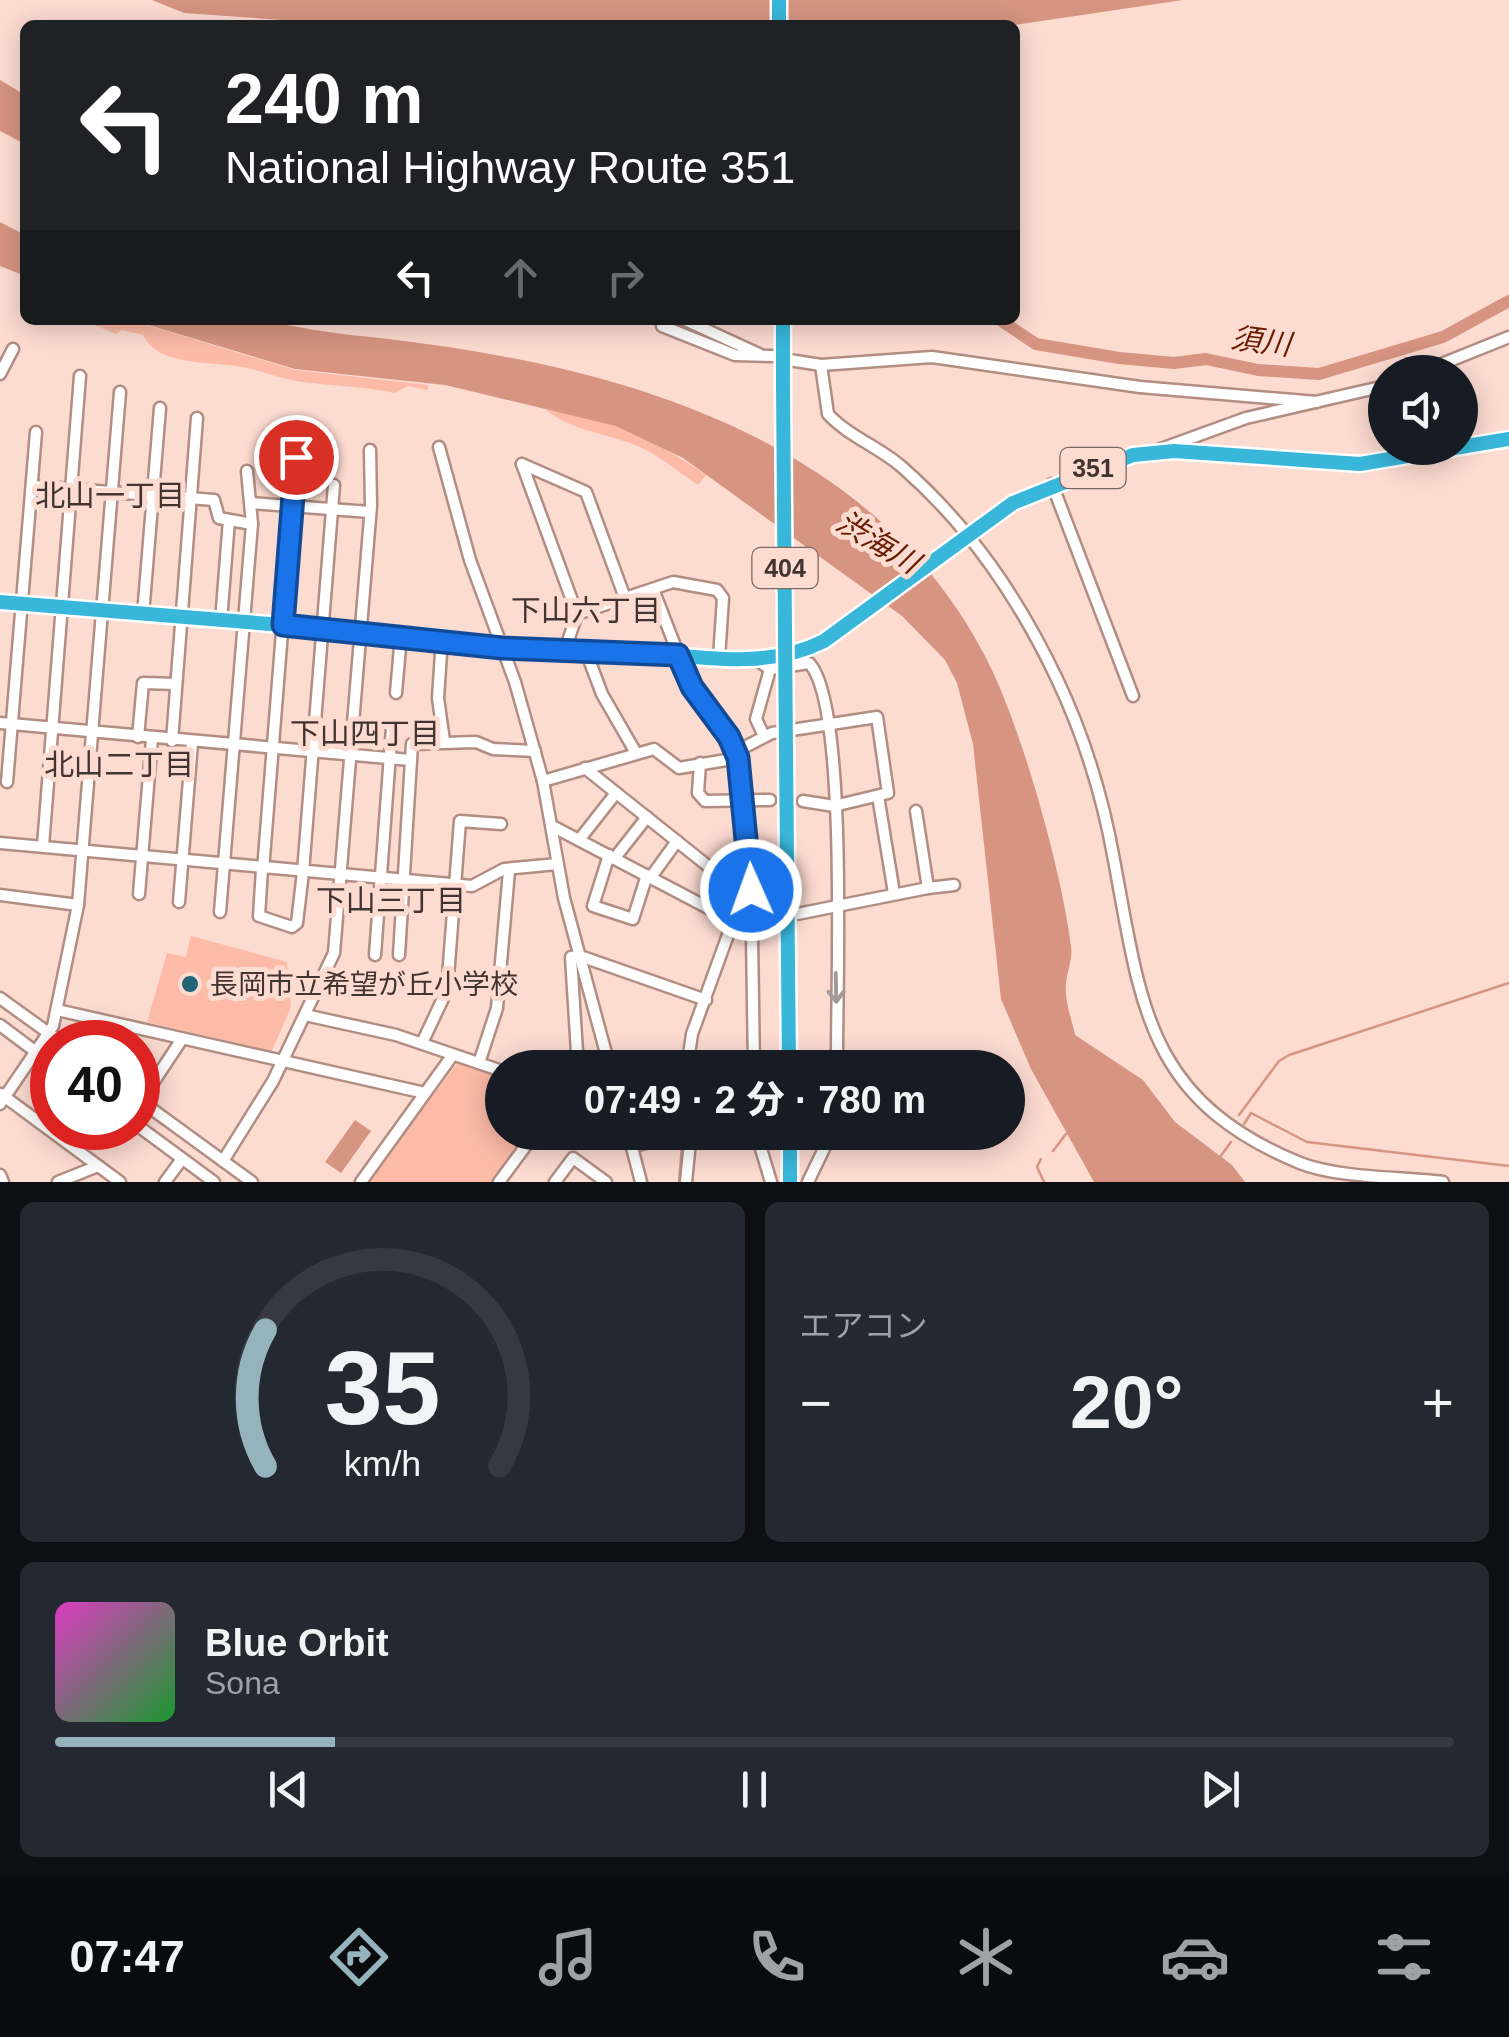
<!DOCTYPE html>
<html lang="ja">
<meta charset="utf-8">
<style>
:root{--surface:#171b24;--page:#242831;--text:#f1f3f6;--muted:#9ea1a6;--line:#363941;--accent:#94b3bd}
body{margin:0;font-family:Helvetica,"Noto Sans JP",sans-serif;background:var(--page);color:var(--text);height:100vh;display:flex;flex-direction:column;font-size:38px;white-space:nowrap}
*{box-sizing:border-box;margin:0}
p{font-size:32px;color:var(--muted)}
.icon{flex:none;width:55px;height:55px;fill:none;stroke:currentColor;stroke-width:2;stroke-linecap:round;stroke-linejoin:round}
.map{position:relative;height:1182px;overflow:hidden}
.sheet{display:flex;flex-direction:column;gap:20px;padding:20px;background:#0d0f14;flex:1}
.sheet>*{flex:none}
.guide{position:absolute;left:20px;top:20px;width:1000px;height:305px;border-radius:15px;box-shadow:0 5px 25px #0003;background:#202124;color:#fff;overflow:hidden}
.tools{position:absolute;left:1368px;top:355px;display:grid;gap:20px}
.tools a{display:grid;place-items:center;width:110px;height:110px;border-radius:50%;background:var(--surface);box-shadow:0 5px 25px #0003;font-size:50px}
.speed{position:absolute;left:30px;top:1020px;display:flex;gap:20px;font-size:50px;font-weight:700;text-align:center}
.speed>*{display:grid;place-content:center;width:130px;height:130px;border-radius:50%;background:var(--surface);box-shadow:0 5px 25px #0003;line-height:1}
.speed .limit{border:15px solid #d22;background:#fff;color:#111}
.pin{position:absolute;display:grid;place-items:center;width:85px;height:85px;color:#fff;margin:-42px;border:5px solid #fff;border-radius:50%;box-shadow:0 2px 10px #0007}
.me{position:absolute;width:110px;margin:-55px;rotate:358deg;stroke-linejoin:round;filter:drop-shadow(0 0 8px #0008)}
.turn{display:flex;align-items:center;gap:35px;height:210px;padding:0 40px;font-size:45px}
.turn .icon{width:130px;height:130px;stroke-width:2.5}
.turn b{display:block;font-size:70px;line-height:85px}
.lanes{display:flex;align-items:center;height:95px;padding:0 40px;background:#0003;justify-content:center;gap:50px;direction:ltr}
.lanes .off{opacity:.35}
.big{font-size:75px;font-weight:800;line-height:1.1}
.sheet .widget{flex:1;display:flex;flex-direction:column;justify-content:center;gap:15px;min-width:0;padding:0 35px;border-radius:15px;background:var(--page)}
.sheet .dial{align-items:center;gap:0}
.dial svg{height:260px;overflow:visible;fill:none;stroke:var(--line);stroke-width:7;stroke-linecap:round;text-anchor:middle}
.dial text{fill:var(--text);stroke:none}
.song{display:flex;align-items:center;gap:30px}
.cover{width:120px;height:120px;border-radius:15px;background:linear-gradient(135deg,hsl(310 70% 55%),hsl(130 70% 35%))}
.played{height:10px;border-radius:5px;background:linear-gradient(90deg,var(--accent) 20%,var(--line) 20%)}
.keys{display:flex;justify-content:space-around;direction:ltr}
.heat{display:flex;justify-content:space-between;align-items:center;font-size:55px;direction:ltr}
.sheet .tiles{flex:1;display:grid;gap:20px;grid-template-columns:1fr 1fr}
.widget:last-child{grid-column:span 2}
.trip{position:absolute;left:485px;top:1050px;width:540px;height:100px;border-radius:50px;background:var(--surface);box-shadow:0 5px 25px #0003;font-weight:800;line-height:100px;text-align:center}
.tab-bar{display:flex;height:160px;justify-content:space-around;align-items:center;background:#090b0e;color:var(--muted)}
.tab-bar .icon{width:70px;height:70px}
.tab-bar .on{color:var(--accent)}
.tab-bar b{font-size:45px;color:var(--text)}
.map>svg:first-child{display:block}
.green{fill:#fcbaa7}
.water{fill:#d69481}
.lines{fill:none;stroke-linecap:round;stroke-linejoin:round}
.stream{stroke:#d69481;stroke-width:2.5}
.river{stroke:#d69481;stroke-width:12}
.minor-casing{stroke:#b28d82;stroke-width:15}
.highway-casing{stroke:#fff;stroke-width:19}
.minor{stroke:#fff;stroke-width:10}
.highway{stroke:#39b7db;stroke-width:14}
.highway-bridge-casing{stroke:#fff;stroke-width:19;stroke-linecap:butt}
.highway-bridge{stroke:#39b7db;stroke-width:14}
.oneway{stroke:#a19a97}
.route-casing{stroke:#114b97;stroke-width:25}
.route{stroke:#1a73e8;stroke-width:18}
.poi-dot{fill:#236578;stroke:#fcdbd1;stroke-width:4}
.labels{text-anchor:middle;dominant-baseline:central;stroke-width:10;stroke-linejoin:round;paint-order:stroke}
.shield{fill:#fcdbd1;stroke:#7a6660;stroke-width:2.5}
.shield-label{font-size:25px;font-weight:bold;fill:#43342f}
.poi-label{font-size:28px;fill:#43342f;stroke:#fcdbd1;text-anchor:start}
.water-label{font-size:30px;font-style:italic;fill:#681b00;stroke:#fcdbd1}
.neighbourhood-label{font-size:30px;fill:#43342f;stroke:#fcdbd1}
</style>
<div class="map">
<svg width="1509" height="1182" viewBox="0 0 1509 1182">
<rect width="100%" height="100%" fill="#fcdbd1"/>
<g class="green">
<path d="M83 320H130L295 370 428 385V390L408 386 395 393C363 386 334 386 302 382 281 379 262 371 242 367 212 361 158 367 143 335L122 330 116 334Z"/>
<path d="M546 410C592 406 669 449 706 475L698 485C678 472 663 458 640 447 608 433 574 432 546 410Z"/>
<path d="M191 936 287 962 291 1007 272 1051 147 1022 167 953 186 957Z"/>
<path d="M460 1060 502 1077V1132L529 1133 492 1182H366Z"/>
</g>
<g class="water">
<path d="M152 0H1183L1015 25H354L184 13Z"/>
<path d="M0 80 25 95V144L0 131Z"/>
<path d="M0 222 25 235V276L0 266Z"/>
<path d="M132 320C172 320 214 316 253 320 286 324 318 332 351 335 590 359 864 423 985 656 1021 725 1061 868 1071 946 1073 959 1067 971 1066 984 1064 1000 1072 1020 1075 1035L1143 1080 1175 1122 1232 1165 1245 1182H1094L1031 1069 1001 999 973 744 957 683 945 660 902 616 683 458 616 426 445 385 295 369Z"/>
<path d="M355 1120 371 1131 341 1173 325 1162Z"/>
</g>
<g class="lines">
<g class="stream">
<path d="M1239 1115 1279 1061 1289 1055 1509 983"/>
<path d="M1244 1124 1251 1113 1307 1142 1509 1166"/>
<path d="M1053 1151 1066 1134"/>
<path d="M1220 1157 1231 1142"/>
<path d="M1041 1159 1037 1167 1044 1182"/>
<path d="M679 1182 683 1134"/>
</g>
<path class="river" d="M1000 320 1036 344 1119 358 1174 363 1206 359 1258 370 1319 374 1443 337 1509 301"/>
<defs>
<g id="minor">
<path d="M685 320 759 354"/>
<path d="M662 326 735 355 772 356"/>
<path d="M789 360 821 365 932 357 1140 387 1317 402"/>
<path d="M821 365 828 414C848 436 879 447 902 467 970 527 1018 597 1057 679 1084 736 1103 798 1114 860 1141 1004 1146 1100 1300 1163 1337 1178 1402 1177 1443 1182"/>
<path d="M1422 372 1509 337"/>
<path d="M0 374 13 349"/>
<path d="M439 447 470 560 515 682 543 781 564 898 610 1068"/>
<path d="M1158 450 1246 418 1385 386"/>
<path d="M522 464 577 614 565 650"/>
<path d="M522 464 586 492 625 598"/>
<path d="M1052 484 1133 696"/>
<path d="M32 486 214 500 219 518 252 524"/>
<path d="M251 503 370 512"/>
<path d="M653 589 691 687 729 737 738 758 751 869 754 1068"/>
<path d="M577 614 673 582 717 590 723 598 719 658"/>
<path d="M143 615 160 408"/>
<path d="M221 621 229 520"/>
<path d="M442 638 438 698 444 741"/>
<path d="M585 649 602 694 636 753"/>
<path d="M757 660 770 669 809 663C849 704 836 996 837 1068"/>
<path d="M396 693 401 636"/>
<path d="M0 723 410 760"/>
<path d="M764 736 756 719 770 669"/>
<path d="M138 737 143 683 176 684"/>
<path d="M172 741 197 418"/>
<path d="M735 752 772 733 877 717 888 793 834 806 803 801"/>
<path d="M700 763 698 793 705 801 770 800"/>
<path d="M585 768 723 878 725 917"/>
<path d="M543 781 654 749 679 768 738 758"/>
<path d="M7 782 36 432"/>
<path d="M878 796 894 893"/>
<path d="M552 826 733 921"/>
<path d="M579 840 616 793"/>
<path d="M0 843 472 886 504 869 557 864"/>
<path d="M43 846 80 376"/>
<path d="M609 855 593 906 633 919 647 875"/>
<path d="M614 859 647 817"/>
<path d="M262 869 259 916 292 927 297 923 303 872 334 485"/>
<path d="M263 870 296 457"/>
<path d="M651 877 677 841"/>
<path d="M928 888 954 885"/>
<path d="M139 894 152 739"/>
<path d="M0 895 78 905"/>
<path d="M179 902 192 743"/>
<path d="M220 912 252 524 247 471"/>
<path d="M797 914 928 888 916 811"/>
<path d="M375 955 392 728"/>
<path d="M399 955 412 744 476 742 493 749 535 751"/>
<path d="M0 998 61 1042"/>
<path d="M57 1010 425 1093"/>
<path d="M305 1015 396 1035 502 1071"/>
<path d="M0 1025 52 1064"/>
<path d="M422 1043 447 990 460 821 501 824"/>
<path d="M479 1063 497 1008 509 871"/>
<path d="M578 1068 571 957 580 956 706 1000"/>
<path d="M687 1068 692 1034 733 921 780 916"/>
<path d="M1 1094 120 1182"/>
<path d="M138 1099 252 1182"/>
<path d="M141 1101 182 1039"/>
<path d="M0 1104 53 1026 78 905 120 392"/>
<path d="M138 1126 214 1182"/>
<path d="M628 1132 641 1182"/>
<path d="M756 1132 771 1182"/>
<path d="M632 1147 681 1132"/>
<path d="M223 1161 273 1081 334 953 371 506 370 450"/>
<path d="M0 1175 3 1182"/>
<path d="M58 1182 98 1166"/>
<path d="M165 1182 182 1159"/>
<path d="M361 1182 452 1056"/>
<path d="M499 1182 536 1132"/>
<path d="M555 1182 573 1158 606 1182"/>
<path d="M686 1182 691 1132"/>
<path d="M808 1182 832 1132"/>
</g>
<g id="highway">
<path d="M779 0V25"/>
<path d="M783 320V385"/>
<path d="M0 602 442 638C501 648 559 647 619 650 687 654 761 673 824 641L1013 503 1133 455 1174 451 1360 464 1509 439"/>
<path d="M786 751 789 1068"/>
<path d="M790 1132V1182"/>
</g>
</defs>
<use href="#minor" class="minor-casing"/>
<use href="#highway" class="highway-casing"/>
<use href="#minor" class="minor"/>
<use href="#highway" class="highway"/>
<defs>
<path id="highway-bridge" d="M783 385 786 751"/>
</defs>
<use href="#highway-bridge" class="highway-bridge-casing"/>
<use href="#highway-bridge" class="highway-bridge"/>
</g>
<defs><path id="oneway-shaft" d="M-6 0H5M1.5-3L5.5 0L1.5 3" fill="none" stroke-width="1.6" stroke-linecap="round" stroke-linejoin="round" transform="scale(2.5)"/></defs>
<use class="oneway" href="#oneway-shaft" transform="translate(836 988) rotate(89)"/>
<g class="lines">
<defs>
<path id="route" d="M296 457 283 625 502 648 678 655 692 687 729 737 738 758 751 890"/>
</defs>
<use href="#route" class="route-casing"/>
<use href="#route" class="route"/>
</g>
<circle class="poi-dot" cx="190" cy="984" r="10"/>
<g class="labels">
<g class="shield">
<rect x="1060.5" y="448" width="65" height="40" rx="8"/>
<rect x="752.5" y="548" width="65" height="40" rx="8"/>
</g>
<g class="shield-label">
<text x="1093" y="468">351</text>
<text x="785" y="568">404</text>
</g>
<g class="poi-label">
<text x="210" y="984">長岡市立希望が丘小学校</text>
</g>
<g class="water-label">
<text transform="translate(1261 341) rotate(7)">須川</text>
<text transform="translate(878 542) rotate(31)">渋海川</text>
</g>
<g class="neighbourhood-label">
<text x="110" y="495">北山一丁目</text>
<text x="586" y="610">下山六丁目</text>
<text x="365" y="733">下山四丁目</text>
<text x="119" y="764">北山二丁目</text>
<text x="391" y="900">下山三丁目</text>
</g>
</g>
</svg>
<div class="tools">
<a><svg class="icon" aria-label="sound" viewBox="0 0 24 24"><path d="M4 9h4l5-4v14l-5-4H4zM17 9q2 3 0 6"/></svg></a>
</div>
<div class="speed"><div class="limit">40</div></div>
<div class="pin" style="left:296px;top:457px;background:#d93025"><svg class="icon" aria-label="arrive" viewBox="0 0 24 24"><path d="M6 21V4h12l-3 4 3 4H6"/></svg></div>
<svg class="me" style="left:751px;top:890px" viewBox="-20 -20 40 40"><circle r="17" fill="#1a73e8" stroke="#fff" stroke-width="3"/><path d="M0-11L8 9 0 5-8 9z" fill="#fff"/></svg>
<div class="trip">07:49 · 2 分 · 780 m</div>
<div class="guide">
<div class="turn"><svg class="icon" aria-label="left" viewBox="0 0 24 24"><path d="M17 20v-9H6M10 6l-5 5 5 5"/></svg><div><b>240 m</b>National Highway Route 351</div></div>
<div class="lanes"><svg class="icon" aria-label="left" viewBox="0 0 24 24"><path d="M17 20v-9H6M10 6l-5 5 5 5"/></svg><svg class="icon off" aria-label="ahead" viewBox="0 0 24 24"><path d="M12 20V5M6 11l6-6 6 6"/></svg><svg class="icon off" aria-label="right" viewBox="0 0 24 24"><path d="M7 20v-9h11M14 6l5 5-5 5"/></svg></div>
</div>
</div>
<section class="sheet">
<div class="tiles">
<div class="widget dial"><svg viewBox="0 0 100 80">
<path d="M14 69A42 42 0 1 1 86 69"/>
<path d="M14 69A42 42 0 0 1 14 27" stroke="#94b3bd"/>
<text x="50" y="56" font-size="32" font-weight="700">35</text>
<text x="50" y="72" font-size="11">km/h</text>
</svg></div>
<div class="widget"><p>エアコン</p>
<div class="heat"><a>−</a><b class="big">20°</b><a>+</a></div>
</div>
<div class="widget">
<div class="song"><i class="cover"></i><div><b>Blue Orbit</b><p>Sona</p></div></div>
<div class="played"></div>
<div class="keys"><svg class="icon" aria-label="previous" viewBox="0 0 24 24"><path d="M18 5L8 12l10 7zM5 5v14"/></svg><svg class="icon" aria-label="pause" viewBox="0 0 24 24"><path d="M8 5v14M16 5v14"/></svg><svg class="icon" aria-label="next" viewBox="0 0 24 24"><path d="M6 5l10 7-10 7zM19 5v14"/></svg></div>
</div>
</div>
</section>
<nav class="tab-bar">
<b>07:47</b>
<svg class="icon on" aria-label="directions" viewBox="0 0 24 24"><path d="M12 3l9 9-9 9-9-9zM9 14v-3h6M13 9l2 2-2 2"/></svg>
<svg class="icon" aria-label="music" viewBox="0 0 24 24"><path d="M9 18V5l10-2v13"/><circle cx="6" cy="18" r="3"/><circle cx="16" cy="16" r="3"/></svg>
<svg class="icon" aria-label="phone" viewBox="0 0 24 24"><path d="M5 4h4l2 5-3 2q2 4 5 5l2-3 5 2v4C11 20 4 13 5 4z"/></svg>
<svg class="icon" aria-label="climate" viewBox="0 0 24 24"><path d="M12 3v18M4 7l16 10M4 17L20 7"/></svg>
<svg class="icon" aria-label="car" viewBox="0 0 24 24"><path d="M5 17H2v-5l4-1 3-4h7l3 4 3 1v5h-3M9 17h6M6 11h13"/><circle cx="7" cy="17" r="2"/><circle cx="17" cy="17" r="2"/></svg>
<svg class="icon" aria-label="filters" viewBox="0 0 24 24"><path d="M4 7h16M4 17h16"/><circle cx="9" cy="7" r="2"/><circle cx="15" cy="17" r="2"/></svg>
</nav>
